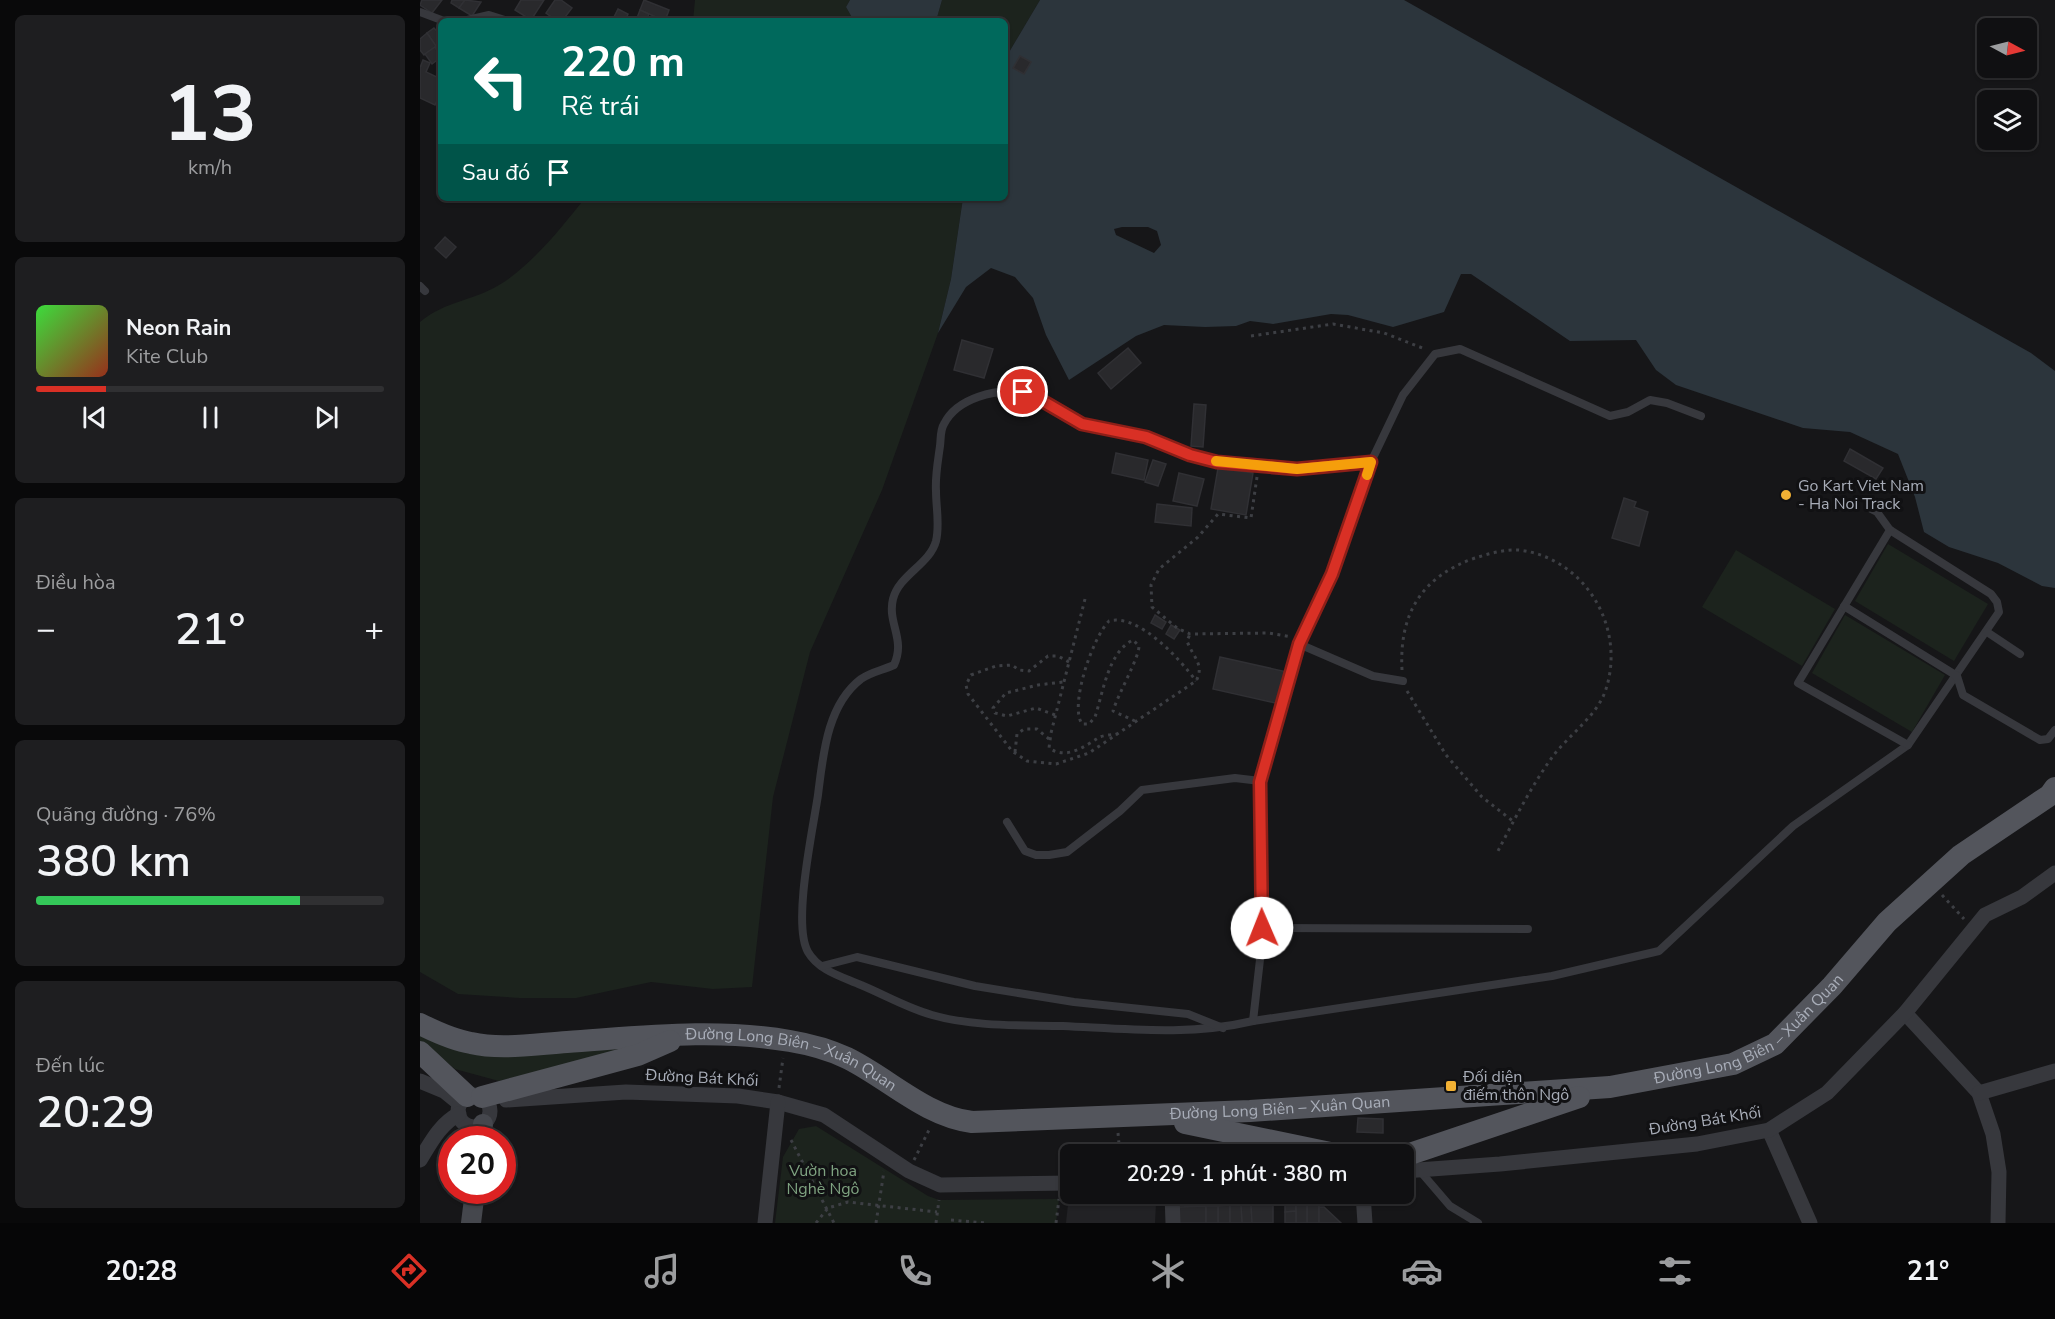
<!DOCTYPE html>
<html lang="vi">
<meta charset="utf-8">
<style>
:root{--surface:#101012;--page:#1e1e20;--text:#f1f3f6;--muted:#9c9d9f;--line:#303032;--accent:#d93025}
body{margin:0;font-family:"Nunito Sans",sans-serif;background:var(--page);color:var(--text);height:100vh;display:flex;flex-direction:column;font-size:22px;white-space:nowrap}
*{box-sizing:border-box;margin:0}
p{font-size:20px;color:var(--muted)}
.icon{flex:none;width:33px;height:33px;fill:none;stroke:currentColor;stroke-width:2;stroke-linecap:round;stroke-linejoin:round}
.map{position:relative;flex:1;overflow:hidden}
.panel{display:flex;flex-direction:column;gap:15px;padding:15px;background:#09090a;width:420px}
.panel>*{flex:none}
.hud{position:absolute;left:18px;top:18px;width:570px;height:183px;border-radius:9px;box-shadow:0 2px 4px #0004,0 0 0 2px var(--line);background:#00695c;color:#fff;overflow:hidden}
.needle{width:39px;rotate:97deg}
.controls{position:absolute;left:1557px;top:18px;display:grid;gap:12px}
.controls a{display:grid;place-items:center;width:60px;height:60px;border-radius:9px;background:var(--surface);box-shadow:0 2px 4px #0004,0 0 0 2px var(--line);font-size:30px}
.speed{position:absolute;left:18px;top:1126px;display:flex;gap:12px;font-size:30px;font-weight:700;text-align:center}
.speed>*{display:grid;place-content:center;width:78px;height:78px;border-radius:50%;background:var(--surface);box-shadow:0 2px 4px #0004,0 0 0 2px var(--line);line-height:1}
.speed .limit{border:9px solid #d22;background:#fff;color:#111}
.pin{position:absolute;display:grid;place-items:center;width:51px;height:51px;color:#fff;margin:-26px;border:3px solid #fff;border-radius:50%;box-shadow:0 2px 6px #0007}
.me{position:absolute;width:66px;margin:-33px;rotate:359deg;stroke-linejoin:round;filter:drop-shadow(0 0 4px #0008)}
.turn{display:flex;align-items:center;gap:21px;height:126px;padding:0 24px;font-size:27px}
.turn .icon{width:78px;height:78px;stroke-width:2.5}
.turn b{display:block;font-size:42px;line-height:51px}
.then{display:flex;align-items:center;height:57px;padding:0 24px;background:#0003;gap:12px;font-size:22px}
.big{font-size:45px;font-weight:600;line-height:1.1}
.panel .widget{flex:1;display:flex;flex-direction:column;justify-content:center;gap:9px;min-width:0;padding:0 21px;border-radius:9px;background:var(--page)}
.panel .dial{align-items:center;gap:0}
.dial b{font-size:78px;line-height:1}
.song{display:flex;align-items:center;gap:18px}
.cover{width:72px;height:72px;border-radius:9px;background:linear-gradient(135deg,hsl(120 70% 55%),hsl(10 70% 35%))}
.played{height:6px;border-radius:3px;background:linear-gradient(90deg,var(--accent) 20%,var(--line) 20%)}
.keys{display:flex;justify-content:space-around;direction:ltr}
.heat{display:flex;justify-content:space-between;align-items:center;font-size:33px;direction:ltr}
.charge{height:9px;border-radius:4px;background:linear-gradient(90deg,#34c759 76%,var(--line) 0)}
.trip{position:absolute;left:640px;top:1144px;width:354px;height:60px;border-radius:9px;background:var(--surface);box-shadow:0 2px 4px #0004,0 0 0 2px var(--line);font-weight:600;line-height:60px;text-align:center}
.tab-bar{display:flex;height:96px;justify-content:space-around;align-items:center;background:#060607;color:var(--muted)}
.tab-bar .icon{width:42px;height:42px}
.tab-bar .active{color:var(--accent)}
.tab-bar b{font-size:27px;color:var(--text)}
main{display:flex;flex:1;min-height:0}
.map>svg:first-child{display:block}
.built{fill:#222225}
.green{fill:#1c231d}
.water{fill:#2c353c;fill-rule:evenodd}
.building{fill:#29292c;stroke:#303034;stroke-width:1.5}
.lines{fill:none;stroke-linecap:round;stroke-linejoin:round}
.path{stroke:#3d3f44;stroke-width:3;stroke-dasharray:3 4.5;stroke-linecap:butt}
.lane{stroke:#37383d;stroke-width:8}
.street{stroke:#37383d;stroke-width:15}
.secondary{stroke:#45474d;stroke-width:20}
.primary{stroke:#53555c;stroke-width:22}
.route-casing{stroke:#8d1f18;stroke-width:15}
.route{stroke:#d93025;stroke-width:10}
.slow{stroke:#f59e0b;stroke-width:10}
.poi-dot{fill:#f2b134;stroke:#111113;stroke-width:2}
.labels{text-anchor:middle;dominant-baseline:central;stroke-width:6;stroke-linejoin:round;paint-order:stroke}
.poi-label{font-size:16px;fill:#a8adb8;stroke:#111113;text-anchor:start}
.street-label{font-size:16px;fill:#a8adb8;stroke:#111113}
.park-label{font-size:16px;fill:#7fa381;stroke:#111113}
</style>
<main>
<section class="panel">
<div class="widget dial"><b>13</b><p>km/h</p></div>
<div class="widget">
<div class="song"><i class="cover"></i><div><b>Neon Rain</b><p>Kite Club</p></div></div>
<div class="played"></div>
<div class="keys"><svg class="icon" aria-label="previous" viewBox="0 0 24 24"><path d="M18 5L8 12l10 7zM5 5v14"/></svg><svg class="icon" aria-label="pause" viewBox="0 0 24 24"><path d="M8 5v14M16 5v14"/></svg><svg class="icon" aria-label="next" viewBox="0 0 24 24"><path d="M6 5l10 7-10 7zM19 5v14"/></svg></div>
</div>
<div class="widget"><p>Điều hòa</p>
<div class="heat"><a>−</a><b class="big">21°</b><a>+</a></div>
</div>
<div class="widget"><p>Quãng đường · 76%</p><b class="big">380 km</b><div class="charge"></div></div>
<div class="widget"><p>Đến lúc</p><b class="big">20:29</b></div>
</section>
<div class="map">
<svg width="1635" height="1223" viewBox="0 0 1635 1223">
<rect width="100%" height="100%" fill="#161618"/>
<path class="built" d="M736 1203 735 1223H646L648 1204Z"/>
<g class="green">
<path d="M275 0H430L426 7 434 21H273Z"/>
<path d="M522 0H620L585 59V21H516Z"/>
<path d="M165 198H543L531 279 518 333 462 490 390 652 353 797 332 987 293 989 231 982 156 998H100L38 994 0 972V322C26 300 56 301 84 282 115 261 142 227 165 198Z"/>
<path d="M1468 544 1568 604 1534 661 1435 601Z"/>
<path d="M1316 550 1415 609 1382 666 1282 607Z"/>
<path d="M1425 615 1525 675 1492 732 1392 673Z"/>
<path d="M0 1029 11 1034 220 1045 79 1081 35 1069 0 1041Z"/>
<path d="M396 1126 508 1196 519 1200 639 1199 636 1223H355L363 1157 379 1129Z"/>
</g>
<g class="water">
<path d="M430 0H522L516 21 501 17 499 21H434L426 7Z"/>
<path d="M620 0H984L1611 353 1635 371V588L1622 586 1578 563 1529 547 1504 532 1495 497 1478 454 1430 432 1383 428 1256 385 1236 370 1216 340 1150 341 1051 274H1041L1024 312 973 327 928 315 911 314 853 324 830 321 816 326 785 327 744 325 716 336 649 380 626 335 613 298 595 277 571 268 546 287 518 333 531 279 543 198H585V59ZM702 227H728L737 231 741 245 734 253 696 235 694 229Z"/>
</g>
<g class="building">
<path d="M2 0H22L12 13 0 5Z"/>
<path d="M32 0H45L39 8 31 3Z"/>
<path d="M45 0 61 2 52 16 39 8Z"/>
<path d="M101 0H124L111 20 95 10Z"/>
<path d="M135 0H141L152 8 142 21H137L126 13Z"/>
<path d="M224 0 249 10 245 21 220 10Z"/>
<path d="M198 9 208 14 205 21H192Z"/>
<path d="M220 10 229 14 226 21 217 18Z"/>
<path d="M14 28 21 36V42L16 46 7 33Z"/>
<path d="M7 33 16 46 4 55 0 50V39Z"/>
<path d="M15 47 21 57 12 64 5 54Z"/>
<path d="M600 56 611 62 604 74 593 68Z"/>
<path d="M3 60 10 63 6 72 21 79V91L15 105 0 98V68Z"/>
<path d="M25 237 36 247 26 258 15 248Z"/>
<path d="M542 340 573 349 564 378 534 370Z"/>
<path d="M708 348 721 363 691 389 678 373Z"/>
<path d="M774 404 786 405 783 447 771 446Z"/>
<path d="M1430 449 1463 468 1456 479 1424 461Z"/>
<path d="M696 453 728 460 724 480 692 473Z"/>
<path d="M733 460 746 464 738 486 725 482Z"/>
<path d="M798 468 833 473 826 515 791 509Z"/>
<path d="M759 473 784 479 777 506 753 501Z"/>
<path d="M1204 498 1216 502 1214 507 1228 512 1219 546 1192 538Z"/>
<path d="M737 504 772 508 771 526 735 522Z"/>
<path d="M735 615 746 622 742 629 731 623Z"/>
<path d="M751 625 760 630 754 639 746 634Z"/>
<path d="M800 657 867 672 860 704 793 689Z"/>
<path d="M938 1118 963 1119V1133L937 1132Z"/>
<path d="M899 1203V1223H887V1204Z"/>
<path d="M831 1204 832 1223H822L821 1205Z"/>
<path d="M831 1204H853V1223H832Z"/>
<path d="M876 1204V1211L865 1212V1205Z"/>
<rect x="876" y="1204" width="11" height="19"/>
<path d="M810 1205V1223H798V1206Z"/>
<path d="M810 1205H821L822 1223H810Z"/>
<path d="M786 1206V1223H759L758 1207Z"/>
<rect x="786" y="1206" width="12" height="17"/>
<path d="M899 1207H904L921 1223H899Z"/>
<path d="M876 1211V1223H865V1212Z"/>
</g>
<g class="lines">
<g class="path">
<path d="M831 336 913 324 964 333 1005 349"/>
<path d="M837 477 831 518 798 514 778 537 739 569 731 585 732 607 757 628 770 634 849 633 872 637"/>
<path d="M665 599 631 733 629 748C646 760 664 747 678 738 683 735 691 735 697 734"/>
<path d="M649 662 638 656H628L609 671 599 670 592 665 576 666 551 675 546 685 548 694 592 751 607 761 636 764 669 753 776 681C785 665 773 657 767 641L770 634"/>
<path d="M982 670C979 614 1001 577 1055 558 1068 554 1084 549 1099 550 1165 558 1206 627 1186 689 1178 715 1149 735 1133 756 1112 785 1094 820 1078 851"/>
<path d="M987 691 1026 755 1062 797 1094 822"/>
<path d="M635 715 616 708 587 716 575 713 573 708 586 693 618 685 643 682"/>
<path d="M715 721 693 711C698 694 719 658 719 646L713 640C688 652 683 693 675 717L669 724H662C649 705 673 637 689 621 718 613 760 659 776 681"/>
<path d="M595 752 597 734 604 729H617L629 739"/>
<path d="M1522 895 1544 919"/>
<path d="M359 1088 363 1058"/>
<path d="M698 1133 700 1155"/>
<path d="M371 1140 414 1223"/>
<path d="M494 1160 510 1128"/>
<path d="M531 1220 566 1223"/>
<path d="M396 1223 408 1208 428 1202 517 1212"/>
<path d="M456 1223 464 1171"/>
<path d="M516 1223 519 1200"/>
<path d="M636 1223 639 1199"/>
</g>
<g class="lane">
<path d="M0 12 24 21"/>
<path d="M43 21 69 15 88 21"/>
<path d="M0 286 5 291"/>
<path d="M951 462C898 465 851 472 798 462 772 457 750 442 725 437 704 432 683 432 663 424 642 416 625 396 603 393 576 388 537 398 524 424 520 430 521 439 520 446 518 461 515 476 516 491 516 508 520 524 516 541 510 564 479 575 473 599 467 623 486 639 474 665 463 670 451 672 441 679 407 705 403 755 398 795 393 829 372 924 388 952 399 971 423 977 441 985 465 995 487 1008 512 1015 554 1027 600 1025 643 1026 707 1029 770 1036 833 1021L1132 976 1239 951 1373 826 1488 745 1579 612 1577 602 1571 594 1470 530 1457 512 1451 509"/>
<path d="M1470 530 1378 683 1488 745"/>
<path d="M1424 606 1537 676 1543 695 1620 740 1628 739 1635 730"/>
<path d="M1567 632 1600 654"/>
<path d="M879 644 953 676 983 681"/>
<path d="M587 822 605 851 616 855H629L647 852 700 811 722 790 815 778 840 781"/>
<path d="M842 928 1108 929"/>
<path d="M402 966 437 957 555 986 654 1002 768 1014 803 1028"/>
<path d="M833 1021 842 942 840 781 879 644 912 574 951 462 983 395 1015 354 1040 349 1190 416 1208 412 1230 400 1247 403 1281 416"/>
<path d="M1000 1171 1030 1206 1058 1223"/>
</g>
<g class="street">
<path d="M1485 1013 1559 1093 1573 1134 1579 1172 1578 1223"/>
<path d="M0 1081 24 1091 40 1104"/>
<path d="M1559 1093 1635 1071"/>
<circle cx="54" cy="1111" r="16"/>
<path d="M86 1100 206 1092 318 1096 358 1102 404 1115 489 1171 520 1185 651 1183"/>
<path d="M1349 1130 1390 1223"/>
<path d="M0 1160C11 1142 20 1124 39 1114"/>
<path d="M984 1171 1080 1164 1277 1144 1349 1130 1407 1093 1485 1013 1565 915 1602 897 1635 873"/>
<path d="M752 1194 753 1223"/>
<path d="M943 1194 945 1223"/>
<path d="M345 1223 358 1102"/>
</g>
<g class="secondary">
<path d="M61 1140 63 1124"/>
<path d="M51 1223 55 1191"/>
</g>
<g class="primary">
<path id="s1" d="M0 1024C16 1032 33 1040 51 1043 81 1050 116 1044 147 1042 221 1037 296 1028 370 1041 388 1044 410 1050 427 1058 468 1078 505 1116 552 1122L830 1111 1190 1087 1313 1064 1355 1044 1412 986 1467 922 1541 855 1630 795 1635 788"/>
<path d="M0 1052 47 1096"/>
<path d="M62 1097 218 1055 250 1041"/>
<path d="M765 1123 920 1155"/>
<path d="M984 1156 1159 1097"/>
</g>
</g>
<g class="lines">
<defs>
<path id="route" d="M603 392 614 396 662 424 726 437 770 455 797 462 877 469 951 462 912 574 879 644 840 782 842 928"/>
</defs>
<use href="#route" class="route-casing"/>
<use href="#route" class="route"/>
<path class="slow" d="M796 461 877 469 951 462 947 475"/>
</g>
<g class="poi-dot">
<circle cx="1366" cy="495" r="6"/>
<rect x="1025" y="1080" width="12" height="12" rx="3"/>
</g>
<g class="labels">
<g class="poi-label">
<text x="1378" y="486">Go Kart Viet Nam<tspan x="1378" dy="18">- Ha Noi Track</tspan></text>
<text x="1043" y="1077">Đối diện<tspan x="1043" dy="18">điếm thôn Ngô</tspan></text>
</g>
<g class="street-label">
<text stroke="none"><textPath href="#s1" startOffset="1370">Đường Long Biên – Xuân Quan</textPath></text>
<text stroke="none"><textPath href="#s1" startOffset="380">Đường Long Biên – Xuân Quan</textPath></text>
<text transform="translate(282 1078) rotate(3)">Đường Bát Khối</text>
<text stroke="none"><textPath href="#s1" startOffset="884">Đường Long Biên – Xuân Quan</textPath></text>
<text transform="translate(1285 1121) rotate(-9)">Đường Bát Khối</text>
</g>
<g class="park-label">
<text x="403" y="1171">Vườn hoa<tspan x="403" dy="18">Nghè Ngô</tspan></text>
</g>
</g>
</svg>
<div class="controls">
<a><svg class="needle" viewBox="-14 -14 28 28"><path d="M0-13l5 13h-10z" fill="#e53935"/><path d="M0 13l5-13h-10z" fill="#9c9d9f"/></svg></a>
<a><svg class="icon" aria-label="layers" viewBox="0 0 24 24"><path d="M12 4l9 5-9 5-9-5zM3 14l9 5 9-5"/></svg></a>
</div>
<div class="speed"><div class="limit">20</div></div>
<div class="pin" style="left:603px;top:392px;background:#d93025"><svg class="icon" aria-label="arrive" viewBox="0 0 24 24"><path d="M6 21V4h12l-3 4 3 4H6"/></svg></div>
<svg class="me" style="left:842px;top:928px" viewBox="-20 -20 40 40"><circle r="19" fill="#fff"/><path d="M0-13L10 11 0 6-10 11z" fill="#d93025"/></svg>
<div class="trip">20:29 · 1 phút · 380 m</div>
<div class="hud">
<div class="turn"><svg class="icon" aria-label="left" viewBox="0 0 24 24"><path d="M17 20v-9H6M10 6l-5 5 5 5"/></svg><div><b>220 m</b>Rẽ trái</div></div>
<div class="then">Sau đó<svg class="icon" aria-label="arrive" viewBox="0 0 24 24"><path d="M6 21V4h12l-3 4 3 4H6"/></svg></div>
</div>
</div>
</main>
<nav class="tab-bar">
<b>20:28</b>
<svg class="icon active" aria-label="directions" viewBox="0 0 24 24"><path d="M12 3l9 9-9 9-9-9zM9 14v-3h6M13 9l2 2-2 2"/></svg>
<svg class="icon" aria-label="music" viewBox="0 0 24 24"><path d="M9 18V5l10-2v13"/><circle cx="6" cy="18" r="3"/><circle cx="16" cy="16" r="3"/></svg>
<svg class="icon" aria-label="phone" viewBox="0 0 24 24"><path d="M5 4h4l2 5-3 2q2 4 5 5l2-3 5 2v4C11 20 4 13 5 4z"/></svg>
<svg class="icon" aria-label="climate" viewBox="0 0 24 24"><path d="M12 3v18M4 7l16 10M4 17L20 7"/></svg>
<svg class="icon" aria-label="car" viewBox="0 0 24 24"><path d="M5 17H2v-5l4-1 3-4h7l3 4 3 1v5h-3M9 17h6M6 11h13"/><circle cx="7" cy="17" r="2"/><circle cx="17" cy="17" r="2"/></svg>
<svg class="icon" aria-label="filters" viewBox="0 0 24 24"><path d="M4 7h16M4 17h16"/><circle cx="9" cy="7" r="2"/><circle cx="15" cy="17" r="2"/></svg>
<b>21°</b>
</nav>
